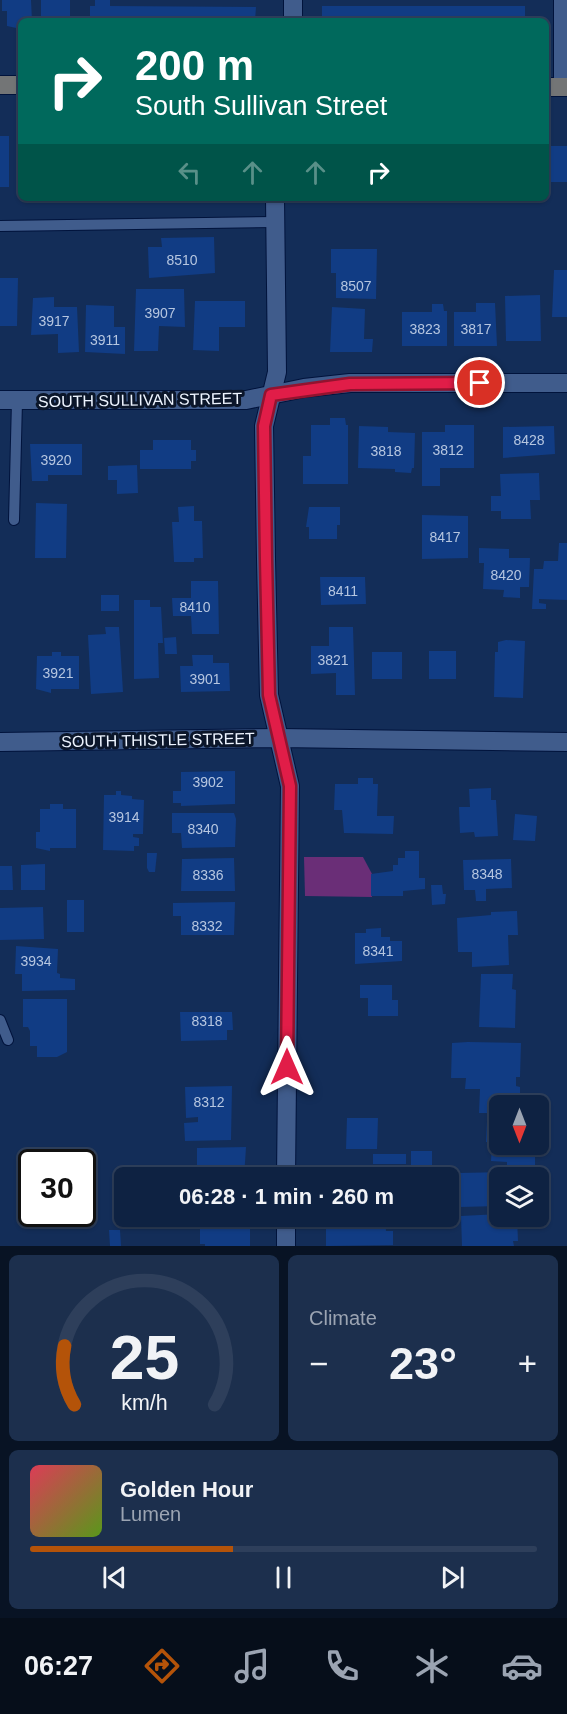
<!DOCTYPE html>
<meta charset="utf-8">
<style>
:root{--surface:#0e2242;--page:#1c2f4d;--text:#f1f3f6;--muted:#9ba4b2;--line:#2e3f5b;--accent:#b45309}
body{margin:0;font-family:Arial,sans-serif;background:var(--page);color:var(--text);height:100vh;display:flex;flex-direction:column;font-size:22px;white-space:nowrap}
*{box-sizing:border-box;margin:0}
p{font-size:20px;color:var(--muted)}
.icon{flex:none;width:33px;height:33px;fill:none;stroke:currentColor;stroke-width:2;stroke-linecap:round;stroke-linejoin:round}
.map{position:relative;height:1246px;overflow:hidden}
.details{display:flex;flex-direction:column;gap:9px;padding:9px;background:#081324;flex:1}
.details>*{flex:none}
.hud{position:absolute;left:18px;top:18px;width:531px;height:183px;border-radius:9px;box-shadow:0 2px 4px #0004,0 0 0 2px var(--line);background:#00695c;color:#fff;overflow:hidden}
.needle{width:39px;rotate:180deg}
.fabs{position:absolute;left:489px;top:1095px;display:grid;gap:12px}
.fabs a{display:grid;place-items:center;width:60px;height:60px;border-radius:9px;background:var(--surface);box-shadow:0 2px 4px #0004,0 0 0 2px var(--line);font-size:30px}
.speed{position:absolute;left:18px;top:1149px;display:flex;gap:12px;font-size:30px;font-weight:700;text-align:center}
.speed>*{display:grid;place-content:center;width:78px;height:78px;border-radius:50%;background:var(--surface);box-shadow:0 2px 4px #0004,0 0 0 2px var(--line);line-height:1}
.speed .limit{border:3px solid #111;border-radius:9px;background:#fff;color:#111}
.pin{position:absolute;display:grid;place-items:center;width:51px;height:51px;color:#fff;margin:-26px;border:3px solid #fff;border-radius:50%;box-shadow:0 2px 6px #0007}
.me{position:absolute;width:66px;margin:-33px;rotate:0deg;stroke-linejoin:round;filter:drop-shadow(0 0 4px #0008)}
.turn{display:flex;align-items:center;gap:21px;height:126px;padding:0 18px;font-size:27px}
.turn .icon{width:78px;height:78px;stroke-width:2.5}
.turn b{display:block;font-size:42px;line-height:51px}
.lanes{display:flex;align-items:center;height:57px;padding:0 18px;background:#0003;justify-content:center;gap:30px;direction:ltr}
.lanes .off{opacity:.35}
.big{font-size:45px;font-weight:800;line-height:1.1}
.details .card{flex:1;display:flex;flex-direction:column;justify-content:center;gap:9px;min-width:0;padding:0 21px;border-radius:9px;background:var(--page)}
.details .dial{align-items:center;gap:0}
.dial svg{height:156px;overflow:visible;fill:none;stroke:var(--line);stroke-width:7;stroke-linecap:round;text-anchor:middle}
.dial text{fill:var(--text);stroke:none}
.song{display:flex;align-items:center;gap:18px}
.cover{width:72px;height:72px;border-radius:9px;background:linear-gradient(135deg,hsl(350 70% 55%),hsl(90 70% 35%))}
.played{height:6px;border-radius:3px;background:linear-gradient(90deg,var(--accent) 40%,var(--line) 40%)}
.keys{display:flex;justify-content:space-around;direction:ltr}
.heat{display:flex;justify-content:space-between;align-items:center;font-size:33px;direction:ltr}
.details .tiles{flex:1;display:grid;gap:9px;grid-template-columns:1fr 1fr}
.card:last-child{grid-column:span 2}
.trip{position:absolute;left:114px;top:1167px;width:345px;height:60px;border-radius:9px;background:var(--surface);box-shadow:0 2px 4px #0004,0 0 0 2px var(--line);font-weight:800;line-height:60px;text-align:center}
.dock{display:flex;height:96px;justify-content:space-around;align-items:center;background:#060e1a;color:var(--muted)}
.dock .icon{width:42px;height:42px}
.dock .on{color:var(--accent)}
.dock b{font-size:27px;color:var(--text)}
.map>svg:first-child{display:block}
.green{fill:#6a2e77}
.building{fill:#113c84}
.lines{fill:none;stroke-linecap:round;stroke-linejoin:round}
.lane-casing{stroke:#00133c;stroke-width:12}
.street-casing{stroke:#00133c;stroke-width:20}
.secondary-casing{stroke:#00133c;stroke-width:20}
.lane{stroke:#405c8c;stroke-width:10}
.street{stroke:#405c8c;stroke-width:18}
.secondary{stroke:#737576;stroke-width:18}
.route-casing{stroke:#92132f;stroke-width:15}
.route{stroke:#e11d48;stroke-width:10}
.labels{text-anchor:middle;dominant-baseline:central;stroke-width:6;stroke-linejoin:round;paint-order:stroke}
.number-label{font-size:14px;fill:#b6c6e0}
.street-label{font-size:16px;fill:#edf4ff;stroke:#0b162a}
</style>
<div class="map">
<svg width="567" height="1246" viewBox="0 0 567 1246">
<rect width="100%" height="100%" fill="#132d58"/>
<path class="green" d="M304 857H363L372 874V897L305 896Z"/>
<g class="building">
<path d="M2 0H31L32 21H21V29L7 26V11H2Z"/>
<path d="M41 0H70V21H45V16H41Z"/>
<path d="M95 0H110V6L256 7 255 21H90V6H95Z"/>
<rect x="322" y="6" width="203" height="15"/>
<rect x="0" y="136" width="9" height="51"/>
<rect x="546" y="146" width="21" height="36"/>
<path d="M145 198H177V202L145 203Z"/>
<path d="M214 237 215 273 149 278 148 247H162L161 238Z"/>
<path d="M331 249H377L376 299 336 298V273H331Z"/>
<path d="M554 270H567V317H552Z"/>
<path d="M0 278H18L17 326H0Z"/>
<path d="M136 289H184L185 327 159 326 158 351H134Z"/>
<path d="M540 295 541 341H506L505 296Z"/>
<path d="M54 297V307H77L79 352 58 353V334L31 335 33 298Z"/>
<path d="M195 301H245V327H219V351L193 350Z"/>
<path d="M476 303H495L497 346H454V312H476Z"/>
<path d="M432 304H443L444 311H447V346H402V312H432Z"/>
<path d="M86 305 114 306V327H125V354L85 352Z"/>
<path d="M332 307 365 309 364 339H373L372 352H330Z"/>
<path d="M330 418H345L346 425H348V484H303V456H311V425H330Z"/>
<path d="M445 425H474V468H440V486H422V432H445Z"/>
<path d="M359 426 388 427V432L415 433 414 468H412L411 473 395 472V469L358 468Z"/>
<path d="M554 426 555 454 503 458V427Z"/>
<path d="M153 440H191V450H196V461H191V469H140V450H153Z"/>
<path d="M30 444H82V475H48V481H32Z"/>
<path d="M137 465 138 493 117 494V480H108V466Z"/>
<path d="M539 473 540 500H530L531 519H501V511H491V496H501L500 474Z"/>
<path d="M36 503 67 504 66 558H35Z"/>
<path d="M194 506V521H202L203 558H194V562H174L172 522H179L178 507Z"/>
<path d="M309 507H340V525H337V539H309V527H306Z"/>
<path d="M422 515 468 516V558L422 559Z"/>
<path d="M559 543H567V600L539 599V603L546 604V609H532L534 569H543L544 561H558Z"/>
<path d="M479 548 509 549V558H530L529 587H520V598L503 597 504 590 483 589 484 563H479Z"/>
<path d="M320 577H365L366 604 321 605Z"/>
<path d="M191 581H218L219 634H192L191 616H173L172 598H191Z"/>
<rect x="101" y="595" width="18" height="16"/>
<path d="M134 600H150V607H161L163 643H158L159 678 134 679Z"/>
<path d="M105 627H119L123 692 91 694 88 635 106 634Z"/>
<path d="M329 627H353L355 695H336V673L311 674V646H329Z"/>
<path d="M176 637 177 654H165L164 638Z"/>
<path d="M506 640 525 641 523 698 494 697 495 652H498V642Z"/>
<rect x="429" y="651" width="27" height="28"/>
<path d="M52 652H61V656H79V689H51V693L36 689 37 656H52Z"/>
<rect x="372" y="652" width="30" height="27"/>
<path d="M192 655H213V663H229L230 691 181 692 180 666H193Z"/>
<path d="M235 771V804L181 806V803H173V791H181V772Z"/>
<path d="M358 778H373V784H378L377 816H394L393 834 344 833 342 810H334L335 784H358Z"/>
<path d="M491 788V800H496L498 836 475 837 474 832 460 833 459 807H470L469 789Z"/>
<path d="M116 791H121V795L132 796V799L144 800 143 834H133V837L139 838V846H134V851L103 850 104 795H116Z"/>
<path d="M50 804H63V809H76V848H50V851L36 848V832H40V809H50Z"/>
<path d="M172 813H234L236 819 235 847 182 848 181 833H172Z"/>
<path d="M515 814 537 816 535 841 513 840Z"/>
<path d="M405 851H419V878H425V889L403 891V896H371V874L393 871V865H398V858H405Z"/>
<path d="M147 853H157L155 872H149L147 868Z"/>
<path d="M234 858 235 891H181L182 859Z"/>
<path d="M511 859 512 888 486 889V901H476L475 890H464L463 860Z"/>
<path d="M45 864V890H21V865Z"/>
<path d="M0 866H12L13 890H0Z"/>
<path d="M431 885H442L443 894H446L445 904 432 905Z"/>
<rect x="67" y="900" width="17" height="32"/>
<path d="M235 902 234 935H181V916H173V903Z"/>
<path d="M43 907 44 939 0 940V908Z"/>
<path d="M517 911 518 935H508L509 965 472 967V952H458L457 918 491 915V912Z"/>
<path d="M381 928V937H390V941H402V961L355 964V933H366V929Z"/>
<path d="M16 946 58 949 57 973 60 974V978L75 979V990L22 991V974H15Z"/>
<path d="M481 974H513L512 989 516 990 515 1028 479 1027Z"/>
<path d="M360 985H392V1000H398V1016H368V998H360Z"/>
<path d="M23 999H67V1052L57 1057H37V1046H30V1031L28 1027H23Z"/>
<path d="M180 1012H232L233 1030H227V1040L181 1041Z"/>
<path d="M468 1042 521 1043 520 1077H516V1086L520 1087V1106H500V1113H479L480 1089H465L466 1078H451L452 1043Z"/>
<path d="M232 1086 231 1140 185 1141 184 1123 198 1122V1117L186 1118 185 1087Z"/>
<path d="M347 1118H378L377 1149H346Z"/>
<path d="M487 1121H496V1126H500V1144H535V1167H507V1162L491 1161 492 1142H486Z"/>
<path d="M246 1147 244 1178H197V1148Z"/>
<rect x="411" y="1151" width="21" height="15"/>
<rect x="373" y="1154" width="33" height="10"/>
<path d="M346 1170 347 1178H317V1172Z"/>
<path d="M507 1172V1178H500V1206L460 1207 459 1173Z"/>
<path d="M500 1214 517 1217 518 1241H513L514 1246H462L461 1216Z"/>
<path d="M200 1216H237V1227L250 1226V1246H205V1244H200Z"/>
<path d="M339 1216H385L386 1231H393V1245L326 1246V1220L339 1219Z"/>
<path d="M109 1230H120L121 1246H110Z"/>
</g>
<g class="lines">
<defs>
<g id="lane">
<path d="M0 226 275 222"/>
<path d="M14 520 17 401"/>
<path d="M0 1020 8 1040"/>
</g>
<g id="street">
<path d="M563 0V87"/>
<path d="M293 21V0"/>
<path d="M275 198 277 372 264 426 266 559 269 695 290 786 286 1178"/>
<path d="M0 400H246L304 388 350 383H567"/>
<path d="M0 742 280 738 567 742"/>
<path d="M286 1246V1216"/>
</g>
<g id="secondary">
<path d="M0 85H21"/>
<path d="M546 87H567"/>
</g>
</defs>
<use href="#lane" class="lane-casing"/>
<use href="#street" class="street-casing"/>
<use href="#secondary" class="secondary-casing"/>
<use href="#lane" class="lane"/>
<use href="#street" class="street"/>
<use href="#secondary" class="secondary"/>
</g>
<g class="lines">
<defs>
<path id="route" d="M287 1067 290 786 269 695 266 559 264 426 271 395 350 384 480 383"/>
</defs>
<use href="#route" class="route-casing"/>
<use href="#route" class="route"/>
</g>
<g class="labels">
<g class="number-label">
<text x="182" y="260">8510</text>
<text x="356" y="286">8507</text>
<text x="160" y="313">3907</text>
<text x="54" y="321">3917</text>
<text x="425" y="329">3823</text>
<text x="476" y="329">3817</text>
<text x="105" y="340">3911</text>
<text x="529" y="440">8428</text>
<text x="448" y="450">3812</text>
<text x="386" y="451">3818</text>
<text x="56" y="460">3920</text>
<text x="445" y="537">8417</text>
<text x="506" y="575">8420</text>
<text x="343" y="591">8411</text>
<text x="195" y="607">8410</text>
<text x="333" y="660">3821</text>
<text x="58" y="673">3921</text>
<text x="205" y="679">3901</text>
<text x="208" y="782">3902</text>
<text x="124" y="817">3914</text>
<text x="203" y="829">8340</text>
<text x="487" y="874">8348</text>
<text x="208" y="875">8336</text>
<text x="207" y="926">8332</text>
<text x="378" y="951">8341</text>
<text x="36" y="961">3934</text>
<text x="207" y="1021">8318</text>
<text x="209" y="1102">8312</text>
</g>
<g class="street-label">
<text transform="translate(140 400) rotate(-1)">SOUTH SULLIVAN STREET</text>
<text transform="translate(158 740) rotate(-1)">SOUTH THISTLE STREET</text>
</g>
</g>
</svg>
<div class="fabs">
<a><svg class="needle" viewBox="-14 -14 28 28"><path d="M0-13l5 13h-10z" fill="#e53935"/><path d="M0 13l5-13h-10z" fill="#9ba4b2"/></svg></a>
<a><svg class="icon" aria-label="layers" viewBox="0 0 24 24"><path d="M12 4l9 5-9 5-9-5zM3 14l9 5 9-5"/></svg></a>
</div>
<div class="speed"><div class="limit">30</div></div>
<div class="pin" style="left:480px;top:383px;background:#d93025"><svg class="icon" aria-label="arrive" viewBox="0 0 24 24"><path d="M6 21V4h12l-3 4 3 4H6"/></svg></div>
<svg class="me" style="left:287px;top:1067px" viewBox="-20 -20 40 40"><path d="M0-17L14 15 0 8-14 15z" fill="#e11d48" stroke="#fff" stroke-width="4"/></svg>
<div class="trip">06:28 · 1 min · 260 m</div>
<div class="hud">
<div class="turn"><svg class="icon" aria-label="right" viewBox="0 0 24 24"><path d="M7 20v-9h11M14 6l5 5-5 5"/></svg><div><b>200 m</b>South Sullivan Street</div></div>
<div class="lanes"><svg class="icon off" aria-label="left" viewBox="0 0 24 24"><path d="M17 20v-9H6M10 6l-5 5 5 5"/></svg><svg class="icon off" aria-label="ahead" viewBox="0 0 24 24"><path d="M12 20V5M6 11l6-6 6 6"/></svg><svg class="icon off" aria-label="ahead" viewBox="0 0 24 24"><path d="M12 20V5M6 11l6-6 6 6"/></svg><svg class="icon" aria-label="right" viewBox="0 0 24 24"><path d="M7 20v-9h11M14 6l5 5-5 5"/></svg></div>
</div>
</div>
<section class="details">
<div class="tiles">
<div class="card dial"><svg viewBox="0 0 100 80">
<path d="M14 69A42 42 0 1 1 86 69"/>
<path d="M14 69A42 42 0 0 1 9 39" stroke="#b45309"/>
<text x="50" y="56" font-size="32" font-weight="700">25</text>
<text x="50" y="72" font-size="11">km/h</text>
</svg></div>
<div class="card"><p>Climate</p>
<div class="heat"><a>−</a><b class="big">23°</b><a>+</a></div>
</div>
<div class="card">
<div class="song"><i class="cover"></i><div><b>Golden Hour</b><p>Lumen</p></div></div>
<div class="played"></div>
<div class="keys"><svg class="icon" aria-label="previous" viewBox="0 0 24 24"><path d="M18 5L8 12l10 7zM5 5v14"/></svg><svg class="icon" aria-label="pause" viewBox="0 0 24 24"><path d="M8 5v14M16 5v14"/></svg><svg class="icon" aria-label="next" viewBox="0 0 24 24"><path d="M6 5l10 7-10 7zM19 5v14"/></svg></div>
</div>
</div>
</section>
<nav class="dock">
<b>06:27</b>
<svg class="icon on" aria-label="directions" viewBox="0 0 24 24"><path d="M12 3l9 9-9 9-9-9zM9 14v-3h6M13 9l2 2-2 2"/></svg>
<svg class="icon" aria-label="music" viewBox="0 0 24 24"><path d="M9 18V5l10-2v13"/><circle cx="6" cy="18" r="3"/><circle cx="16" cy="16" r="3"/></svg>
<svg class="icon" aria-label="phone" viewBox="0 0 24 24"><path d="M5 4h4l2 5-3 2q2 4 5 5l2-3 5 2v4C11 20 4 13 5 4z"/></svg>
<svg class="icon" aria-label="climate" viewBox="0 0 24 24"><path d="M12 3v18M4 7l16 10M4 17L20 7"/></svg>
<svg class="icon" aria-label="car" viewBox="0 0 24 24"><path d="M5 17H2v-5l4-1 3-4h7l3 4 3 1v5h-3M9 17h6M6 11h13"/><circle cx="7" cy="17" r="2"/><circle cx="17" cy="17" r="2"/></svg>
</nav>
